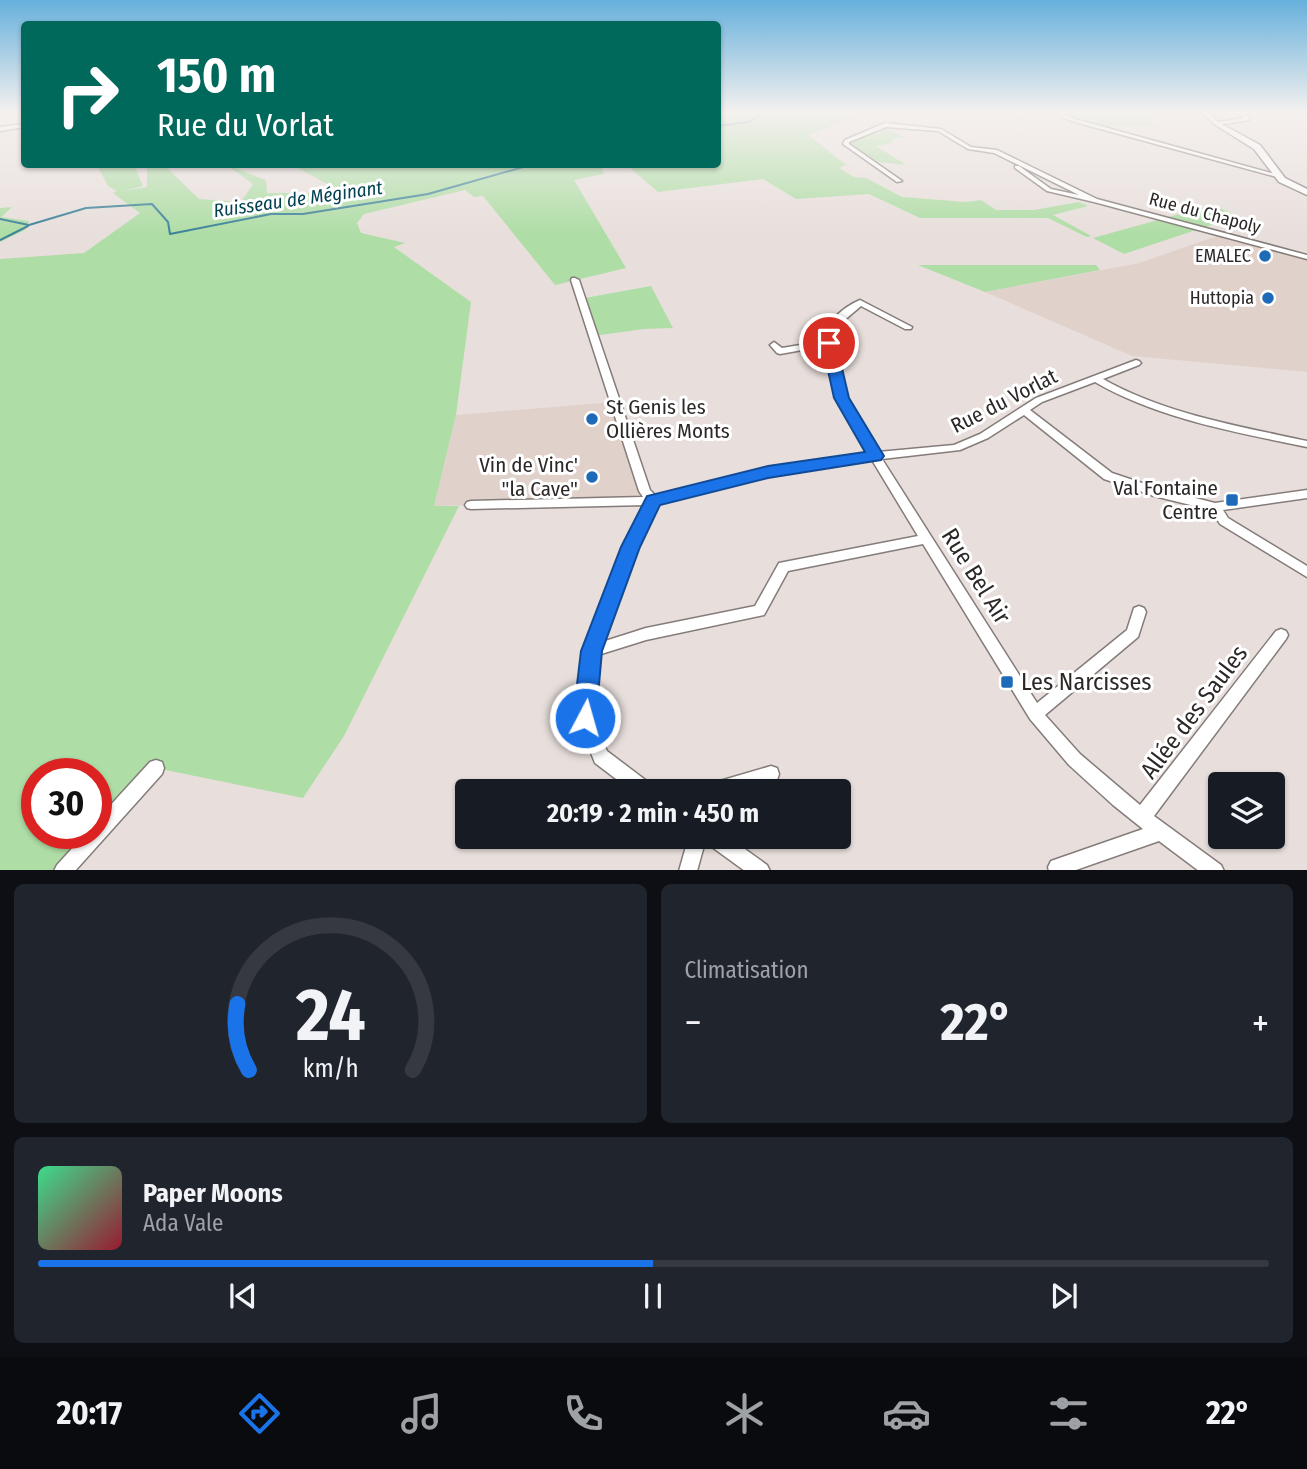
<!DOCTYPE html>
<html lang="fr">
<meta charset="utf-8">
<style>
:root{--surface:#171b24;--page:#20242c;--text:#f1f3f6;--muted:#9ea1a6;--line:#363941;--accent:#1a73e8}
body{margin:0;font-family:"Fira Sans Condensed",sans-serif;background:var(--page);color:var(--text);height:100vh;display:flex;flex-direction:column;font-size:26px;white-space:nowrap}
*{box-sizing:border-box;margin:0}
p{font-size:23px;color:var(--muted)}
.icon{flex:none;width:38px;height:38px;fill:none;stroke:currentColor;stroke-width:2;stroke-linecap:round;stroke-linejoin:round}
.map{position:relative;height:870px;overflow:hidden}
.side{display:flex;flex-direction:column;gap:14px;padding:14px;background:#0d0f14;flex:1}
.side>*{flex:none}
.hud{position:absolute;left:21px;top:21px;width:700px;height:147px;border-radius:7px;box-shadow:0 2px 5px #0004;background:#00695c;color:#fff;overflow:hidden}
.fabs{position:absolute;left:1208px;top:772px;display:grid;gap:14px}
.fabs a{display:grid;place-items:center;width:77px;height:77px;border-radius:7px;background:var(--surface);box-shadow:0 2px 5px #0004;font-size:35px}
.speed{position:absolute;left:21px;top:758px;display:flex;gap:14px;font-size:35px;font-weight:700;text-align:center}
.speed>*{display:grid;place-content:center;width:91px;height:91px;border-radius:50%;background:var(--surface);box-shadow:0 2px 5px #0004;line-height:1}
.speed .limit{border:10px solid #d22;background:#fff;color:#111}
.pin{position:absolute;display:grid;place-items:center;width:60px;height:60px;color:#fff;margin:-30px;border:4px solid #fff;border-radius:50%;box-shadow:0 2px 7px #0007}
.me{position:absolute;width:77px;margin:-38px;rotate:6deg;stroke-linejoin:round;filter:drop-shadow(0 0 5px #0008)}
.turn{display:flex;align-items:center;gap:24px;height:147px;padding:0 21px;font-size:32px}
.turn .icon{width:91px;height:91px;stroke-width:2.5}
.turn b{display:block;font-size:49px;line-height:60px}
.big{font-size:52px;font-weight:700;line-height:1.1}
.side .widget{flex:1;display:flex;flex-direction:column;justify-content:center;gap:10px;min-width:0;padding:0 24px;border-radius:10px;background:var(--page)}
.side .dial{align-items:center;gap:0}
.dial svg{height:182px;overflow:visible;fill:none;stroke:var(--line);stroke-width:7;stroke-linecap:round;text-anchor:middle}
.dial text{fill:var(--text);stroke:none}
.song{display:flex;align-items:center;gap:21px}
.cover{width:84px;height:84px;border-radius:10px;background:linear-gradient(135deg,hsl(150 70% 55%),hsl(350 70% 35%))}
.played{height:7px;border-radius:4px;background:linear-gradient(90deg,var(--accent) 50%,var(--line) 50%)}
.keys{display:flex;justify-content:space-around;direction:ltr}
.heat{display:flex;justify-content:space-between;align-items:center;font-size:38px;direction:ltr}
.side .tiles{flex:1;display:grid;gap:14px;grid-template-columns:1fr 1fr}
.widget:last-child{grid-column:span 2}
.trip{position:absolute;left:455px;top:779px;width:396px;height:70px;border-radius:7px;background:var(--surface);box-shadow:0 2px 5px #0004;font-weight:700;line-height:70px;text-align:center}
.dock{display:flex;height:112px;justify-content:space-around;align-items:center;background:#090b0e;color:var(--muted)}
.dock .icon{width:49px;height:49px}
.dock .on{color:var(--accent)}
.dock b{font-size:32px;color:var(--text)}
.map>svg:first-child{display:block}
.built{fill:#e1d1cb}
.green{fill:#afdda6}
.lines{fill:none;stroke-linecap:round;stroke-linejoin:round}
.stream{stroke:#3c8298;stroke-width:2}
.street-casing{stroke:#847c79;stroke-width:3}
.secondary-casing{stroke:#847c79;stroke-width:3}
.street{fill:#fff;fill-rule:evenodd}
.secondary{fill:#fff;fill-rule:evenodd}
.route{fill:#1a73e8;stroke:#114b97;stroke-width:2}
.poi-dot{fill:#1d6ab9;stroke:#fff;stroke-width:2.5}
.labels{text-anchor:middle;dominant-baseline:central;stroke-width:6;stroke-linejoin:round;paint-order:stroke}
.far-street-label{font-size:18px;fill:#2b2827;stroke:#fff}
.far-poi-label{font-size:18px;fill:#2b2827;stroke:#fff;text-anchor:end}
.far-water-label{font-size:19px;font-style:italic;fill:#024151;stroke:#fff}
.street-label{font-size:21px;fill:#2b2827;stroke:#fff}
.poi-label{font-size:21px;fill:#2b2827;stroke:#fff;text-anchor:end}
.near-street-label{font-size:24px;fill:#2b2827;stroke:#fff}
.near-poi-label{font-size:24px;fill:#2b2827;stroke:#fff;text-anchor:start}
</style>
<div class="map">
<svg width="1307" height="871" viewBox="0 0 1307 871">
<rect width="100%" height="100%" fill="#e8dfdc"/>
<g class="built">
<path d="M1223 234 1307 258V372L1132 356 985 292 1139 263Z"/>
<path d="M614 402 653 501 434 506 456 415Z"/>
</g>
<g class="green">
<path d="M718 112H877L861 114 808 135 846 165 839 168 854 177 866 178 902 197 966 202 981 200 996 210H1034L1079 202 1088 206 1053 215 1091 236 1087 237 1048 218H920L869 194 796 199 763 179 658 192 627 165 718 164Z"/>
<path d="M1055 112H1146L1155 126H1103Z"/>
<path d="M885 128 905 137 893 139 892 143 876 146 906 165 878 162 850 143 873 133 879 134Z"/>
<path d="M372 164 380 167 386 164 601 165 604 174 574 180 626 268 555 285 483 196 474 197 465 190 364 214 357 223 361 233 405 243 394 247 471 302 456 415 434 506H459L344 736 303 798 156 768 96 830V774H37V833H94L57 870 0 871V259L84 253 140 213 113 193 117 191 108 186 97 165H134L143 186 123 191 147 187V165H164L199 199 241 202 253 184 227 165 266 180 267 193H310L329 185 292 165Z"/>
<path d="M1212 205 1238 216 1124 254 1093 238Z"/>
<path d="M12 207 1 217 29 221 25 230 0 242V208Z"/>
<path d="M918 265H1096L1100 270 985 292Z"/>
<path d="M651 286 673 328 644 329 593 336 580 296 585 298Z"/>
</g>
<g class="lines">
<g class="stream">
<path d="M718 126 749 122 763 112"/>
<path d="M0 219 29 225 86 208 152 204 168 222 170 234 271 214H303L428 194 534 164"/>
<path d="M0 240 28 226"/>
</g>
<defs>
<g id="street">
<path d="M1061 112H1066V115L1075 119 1282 176 1277 177 1071 121 1062 117Z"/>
<path d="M1240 112H1245L1250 120 1216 125 1213 123 1244 118Z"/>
<path d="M885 123 941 129 971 147 997 150 1097 199 1307 255V259L1094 202 1047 191 1015 168V166H1019L1051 189 1079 195 994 153 968 149 938 131 886 127 849 142V144L902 181 897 182 843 144 845 140Z"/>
<path d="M24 124V127L0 131V127Z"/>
<path d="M572 278H575L579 280 650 490 656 496 768 468 868 453 837 398 825 346 780 354 777 353 770 345 774 342 782 348 824 341C821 324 846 306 860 300L912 327 911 329H905L861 306 835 328 831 336 847 398 878 452 954 445 980 434 1036 398 1136 360 1139 361 1141 363 1139 365 1103 379C1165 414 1238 426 1307 441V447C1235 432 1159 419 1095 382L1042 402 1030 410 1112 473 1160 489 1215 503 1307 490V498L1223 510 1228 518 1307 566V577L1220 524 1211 510 1154 496 1104 479 1024 415 988 438 960 450 882 459 1037 703 1127 630 1134 608 1139 606 1144 608 1146 612 1138 637 1045 715 1080 754 1140 805 1276 631 1281 629 1286 631 1288 635 1286 639 1154 816 1221 865 1224 871H1199L1159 841 1073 871H1049L1048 867 1051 861 1143 829 1113 805 1069 765 1030 719 923 544 788 571 764 615 646 640 598 655 593 718 607 751 652 785 654 791H632L595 763 577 718 584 651 625 547 645 505 471 509 467 508 465 505 467 502 471 501 643 497 639 491 571 280ZM872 460 918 536 779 563 755 606 646 628 602 642 637 547 657 504 768 476Z"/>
<path d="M156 760 162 762 164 768 162 774 75 871H54L57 865 86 833H96V821L150 762Z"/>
<path d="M771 766 777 768 779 774 777 780C751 791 732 791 705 791L707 785 713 783Z"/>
<path d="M689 836H727L767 865 770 871H745L705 842 697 871H679Z"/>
</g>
<path id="secondary" d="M1201 112H1208L1218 122 1260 145 1285 178 1307 189V195L1279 182 1254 149 1214 124Z"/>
</defs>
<use href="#street" class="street-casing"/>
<use href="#secondary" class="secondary-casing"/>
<use href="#street" class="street"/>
<use href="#secondary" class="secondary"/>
</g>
<linearGradient id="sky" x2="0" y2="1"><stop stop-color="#66b0dc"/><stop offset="0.48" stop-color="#f5f1ef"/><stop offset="1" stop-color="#f5f1ef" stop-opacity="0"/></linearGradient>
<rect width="1307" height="234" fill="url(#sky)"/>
<path class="route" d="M829 339 836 343 849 398 884 456 881 460 768 478 660 505 640 547 602 651 596 718 593 726 585 729 576 726 573 718 581 651 621 547 647 496 768 466 865 452 834 398 822 343Z"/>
<g class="poi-dot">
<circle cx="1265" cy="256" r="7"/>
<circle cx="1268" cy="298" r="7"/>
<circle cx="592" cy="419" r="7"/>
<circle cx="592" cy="477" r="7"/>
<rect x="1225" y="493" width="14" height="14" rx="3.5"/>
<rect x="1000" y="675" width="14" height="14" rx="3.5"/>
</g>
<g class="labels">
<g class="far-street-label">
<text transform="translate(1205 213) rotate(15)">Rue du Chapoly</text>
</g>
<g class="far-poi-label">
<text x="1251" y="256">EMALEC</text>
<text x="1254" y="298">Huttopia</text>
</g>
<g class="far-water-label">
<text transform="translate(298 199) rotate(-8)">Ruisseau de Méginant</text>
</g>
<g class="street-label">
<text transform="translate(1004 401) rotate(-27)">Rue du Vorlat</text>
</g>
<g class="poi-label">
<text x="606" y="407" text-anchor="start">St Genis les<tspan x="606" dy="24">Ollières Monts</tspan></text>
<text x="578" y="465">Vin de Vinc'<tspan x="578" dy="24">"la Cave"</tspan></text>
<text x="1218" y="488">Val Fontaine<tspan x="1218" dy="24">Centre</tspan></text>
</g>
<g class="near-street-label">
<text transform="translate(976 576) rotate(58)">Rue Bel Air</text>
<text transform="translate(1194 712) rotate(-53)">Allée des Saules</text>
</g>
<g class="near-poi-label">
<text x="1021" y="682">Les Narcisses</text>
</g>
</g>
</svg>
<div class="fabs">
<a><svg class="icon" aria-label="layers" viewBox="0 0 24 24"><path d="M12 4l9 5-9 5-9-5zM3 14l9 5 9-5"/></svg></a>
</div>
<div class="speed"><div class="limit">30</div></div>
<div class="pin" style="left:829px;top:343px;background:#d93025"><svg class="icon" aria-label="arrive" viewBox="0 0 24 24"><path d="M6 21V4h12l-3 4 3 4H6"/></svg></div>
<svg class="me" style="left:585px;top:718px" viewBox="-20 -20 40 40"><circle r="17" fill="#1a73e8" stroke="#fff" stroke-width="3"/><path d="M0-11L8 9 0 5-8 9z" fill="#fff"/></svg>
<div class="trip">20:19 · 2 min · 450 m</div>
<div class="hud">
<div class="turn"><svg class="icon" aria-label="right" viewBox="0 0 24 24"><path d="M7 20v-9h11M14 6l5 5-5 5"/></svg><div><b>150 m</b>Rue du Vorlat</div></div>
</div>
</div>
<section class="side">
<div class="tiles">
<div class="widget dial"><svg viewBox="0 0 100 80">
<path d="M14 69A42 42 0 1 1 86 69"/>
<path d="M14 69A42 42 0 0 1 9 40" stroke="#1a73e8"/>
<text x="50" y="56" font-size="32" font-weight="700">24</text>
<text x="50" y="72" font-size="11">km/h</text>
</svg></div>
<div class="widget"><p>Climatisation</p>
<div class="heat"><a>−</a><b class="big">22°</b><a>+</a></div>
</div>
<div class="widget">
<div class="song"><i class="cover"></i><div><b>Paper Moons</b><p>Ada Vale</p></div></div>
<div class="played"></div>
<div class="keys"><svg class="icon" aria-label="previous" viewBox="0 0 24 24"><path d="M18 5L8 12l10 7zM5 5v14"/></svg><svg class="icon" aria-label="pause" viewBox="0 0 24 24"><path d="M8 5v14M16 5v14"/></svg><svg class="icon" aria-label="next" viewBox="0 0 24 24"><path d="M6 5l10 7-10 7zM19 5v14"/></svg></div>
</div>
</div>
</section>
<nav class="dock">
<b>20:17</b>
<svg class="icon on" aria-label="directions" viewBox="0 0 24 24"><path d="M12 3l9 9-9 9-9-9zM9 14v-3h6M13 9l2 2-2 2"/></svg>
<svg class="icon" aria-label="music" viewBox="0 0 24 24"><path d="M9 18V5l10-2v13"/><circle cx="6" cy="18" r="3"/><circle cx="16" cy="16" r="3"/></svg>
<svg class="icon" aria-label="phone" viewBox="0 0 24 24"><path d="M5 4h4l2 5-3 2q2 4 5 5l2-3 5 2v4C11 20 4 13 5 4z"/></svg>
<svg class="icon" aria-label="climate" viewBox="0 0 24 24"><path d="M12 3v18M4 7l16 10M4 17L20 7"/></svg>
<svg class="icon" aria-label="car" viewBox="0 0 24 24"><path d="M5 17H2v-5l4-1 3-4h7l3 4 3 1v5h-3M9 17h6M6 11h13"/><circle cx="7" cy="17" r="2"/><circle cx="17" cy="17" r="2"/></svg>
<svg class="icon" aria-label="filters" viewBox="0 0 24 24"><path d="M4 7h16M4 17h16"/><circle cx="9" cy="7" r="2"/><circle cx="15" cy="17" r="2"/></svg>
<b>22°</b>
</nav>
